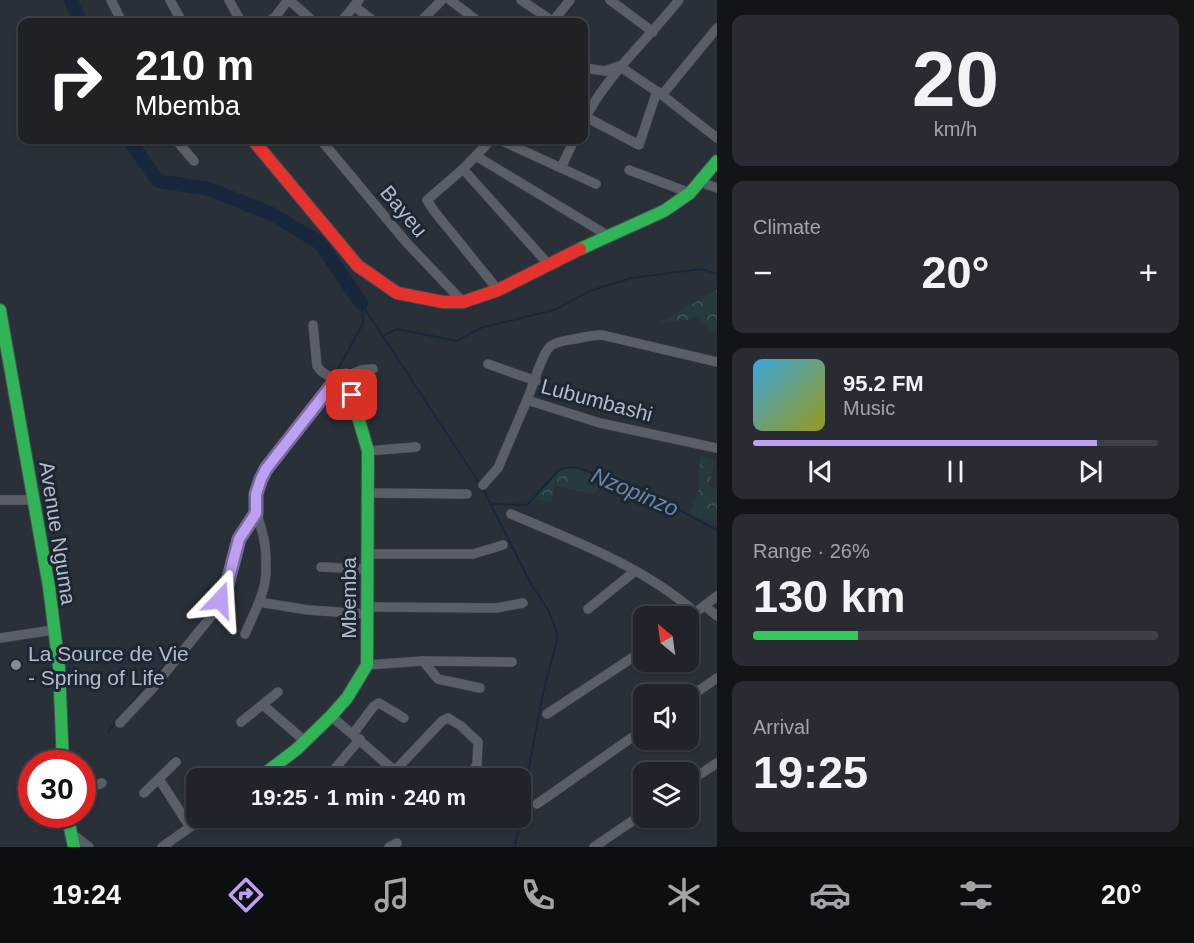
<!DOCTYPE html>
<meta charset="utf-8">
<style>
:root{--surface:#20242a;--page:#282c32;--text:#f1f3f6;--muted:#a2a4a8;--line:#3d4147;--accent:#bca0f2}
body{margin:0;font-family:Arial,sans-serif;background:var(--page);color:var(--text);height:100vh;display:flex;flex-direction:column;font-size:22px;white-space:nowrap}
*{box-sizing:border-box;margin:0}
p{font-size:20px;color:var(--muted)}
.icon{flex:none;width:33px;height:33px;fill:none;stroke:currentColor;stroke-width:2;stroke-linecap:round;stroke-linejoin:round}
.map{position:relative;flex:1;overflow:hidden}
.side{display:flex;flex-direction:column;gap:15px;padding:15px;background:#121417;width:477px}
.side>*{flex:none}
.top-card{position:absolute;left:18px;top:18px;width:570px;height:126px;border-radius:12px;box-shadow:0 2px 4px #0004,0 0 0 2px var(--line);background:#202124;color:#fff;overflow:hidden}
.needle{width:39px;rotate:331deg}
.fabs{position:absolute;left:633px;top:606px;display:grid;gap:12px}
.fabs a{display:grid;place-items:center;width:66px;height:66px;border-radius:12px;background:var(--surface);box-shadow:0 2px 4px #0004,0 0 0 2px var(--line);font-size:30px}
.speed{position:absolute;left:18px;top:750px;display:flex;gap:12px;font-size:30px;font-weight:700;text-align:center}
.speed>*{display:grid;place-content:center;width:78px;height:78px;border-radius:50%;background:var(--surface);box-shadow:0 2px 4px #0004,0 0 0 2px var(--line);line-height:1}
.speed .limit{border:9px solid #d22;background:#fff;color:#111}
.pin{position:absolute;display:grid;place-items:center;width:51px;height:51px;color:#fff;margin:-26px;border-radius:12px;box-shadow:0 3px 9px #0006}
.me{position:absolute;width:66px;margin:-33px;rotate:20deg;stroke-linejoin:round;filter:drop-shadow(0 0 4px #0008)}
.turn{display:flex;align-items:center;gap:21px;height:126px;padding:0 18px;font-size:27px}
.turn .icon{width:78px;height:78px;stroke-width:2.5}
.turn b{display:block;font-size:42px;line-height:51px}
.big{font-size:45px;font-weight:800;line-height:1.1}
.side .tile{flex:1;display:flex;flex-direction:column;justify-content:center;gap:9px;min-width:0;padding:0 21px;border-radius:12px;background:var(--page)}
.side .dial{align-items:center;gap:0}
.dial b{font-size:78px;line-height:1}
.song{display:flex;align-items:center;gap:18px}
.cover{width:72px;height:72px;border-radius:9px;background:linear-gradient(135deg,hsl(200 70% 55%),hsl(60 70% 35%))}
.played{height:6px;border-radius:3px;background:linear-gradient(90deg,var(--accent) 85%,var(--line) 85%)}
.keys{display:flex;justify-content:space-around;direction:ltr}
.heat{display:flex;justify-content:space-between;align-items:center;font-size:33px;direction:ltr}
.charge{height:9px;border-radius:4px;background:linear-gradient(90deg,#34c759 26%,var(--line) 0)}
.trip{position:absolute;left:186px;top:768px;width:345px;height:60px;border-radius:12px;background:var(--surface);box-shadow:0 2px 4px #0004,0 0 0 2px var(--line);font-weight:800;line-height:60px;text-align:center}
.dock{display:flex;height:96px;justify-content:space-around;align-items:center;background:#0d0e11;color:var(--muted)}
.dock .icon{width:42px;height:42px}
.dock .selected{color:var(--accent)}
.dock b{font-size:27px;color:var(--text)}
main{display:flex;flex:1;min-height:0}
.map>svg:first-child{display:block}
.forest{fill:url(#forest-crowns)}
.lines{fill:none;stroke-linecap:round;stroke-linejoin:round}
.stream{stroke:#19273c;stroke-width:2}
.river{stroke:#19273c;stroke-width:14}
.street-casing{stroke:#484c55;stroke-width:10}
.fast-casing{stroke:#484c55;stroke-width:14}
.jam-casing{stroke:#484c55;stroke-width:14}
.street{stroke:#5a5e66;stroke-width:9}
.fast{stroke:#30b455;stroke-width:12}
.jam{stroke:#e5322d;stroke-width:12}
.route-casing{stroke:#7a689d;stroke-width:15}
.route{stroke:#bca0f2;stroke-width:10}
.poi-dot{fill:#848b96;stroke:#1d2633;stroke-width:2}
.labels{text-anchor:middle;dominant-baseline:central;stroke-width:6;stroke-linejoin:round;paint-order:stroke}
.street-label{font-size:21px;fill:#b4bcc9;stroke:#1d2633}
.poi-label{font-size:21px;fill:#b4bcc9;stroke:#1d2633;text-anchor:start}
.water-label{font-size:22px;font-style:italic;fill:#6d86a8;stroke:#1d2633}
</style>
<main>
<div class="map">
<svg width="717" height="847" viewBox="0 0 717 847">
<defs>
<pattern id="forest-crowns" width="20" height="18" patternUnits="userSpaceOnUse" patternTransform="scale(1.5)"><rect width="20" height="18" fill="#273a3e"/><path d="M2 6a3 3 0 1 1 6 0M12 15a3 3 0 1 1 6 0" fill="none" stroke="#445559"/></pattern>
</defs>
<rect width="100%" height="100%" fill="#2a3038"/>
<g class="forest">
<path d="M717 290V335L695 316 688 320 659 323Z"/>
<path d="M700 456 715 460 709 486 717 488V525L690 513 699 489Z"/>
<path d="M575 468 612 482 613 488H600L593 494 555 485 551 503 532 497 563 469Z"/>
</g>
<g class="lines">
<g class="stream">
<path d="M361 303 480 484"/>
<path d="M383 336 397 329 457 341 480 328 554 310 590 291 631 278 701 269 717 274"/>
<path d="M334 377 363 323 362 306"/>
<path d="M483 489 530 582 548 610 556 629 557 640 543 693 520 815"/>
<path d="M492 504 527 505 559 470 568 467 578 468 635 487 717 530"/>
<path d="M199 624 212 607"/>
<path d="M124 713 143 688 167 663"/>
<path d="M108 732 116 722"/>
<path d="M515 847 520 818"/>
</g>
<g class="river">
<path d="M71 0 80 22"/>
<path d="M129 140 158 181 209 189 272 214 320 243 361 303"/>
</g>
<defs>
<g id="street">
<path d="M111 0 122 22"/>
<path d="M170 0 182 22"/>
<path d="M229 0 241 22"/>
<path d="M289 0 314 22"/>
<path d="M450 0 479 22"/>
<path d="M521 0 554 22"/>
<path d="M610 0 653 32"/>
<path d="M354 6 375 22"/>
<path d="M553 21 570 0"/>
<path d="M268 22 275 17 288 0"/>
<path d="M341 22 359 0"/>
<path d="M420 22 442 0"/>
<path d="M584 68 605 71 619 66 662 95 717 138"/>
<path d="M662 95 717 28"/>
<path d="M584 116 639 145 657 91"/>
<path d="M584 120C608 74 647 40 679 0"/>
<path d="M176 140 194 161"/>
<path d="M321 140 406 242 463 302"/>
<path d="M393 140H396"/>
<path d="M491 140 463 169 427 200 434 211 498 290"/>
<path d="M500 140 596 184"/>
<path d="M476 156 607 235"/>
<path d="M561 168 574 140"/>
<path d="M463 169 549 265"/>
<path d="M629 170 690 193"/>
<path d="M700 182 717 188"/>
<path d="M313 325 317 366 321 371 335 381"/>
<path d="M488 364 536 381"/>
<path d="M527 400C533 387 542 351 552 345 559 341 567 340 575 339 584 337 593 335 602 335L717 362"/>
<path d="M368 451 416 447"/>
<path d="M483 485 498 468 527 400 600 423 717 448"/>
<path d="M368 493 467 494"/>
<path d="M0 500H33"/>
<path d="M511 514C575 541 644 567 696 613"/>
<path d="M368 554H473L503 545"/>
<path d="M321 567 368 569"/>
<path d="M259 602 308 610 368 614"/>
<path d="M705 606 717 616"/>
<path d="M368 607 496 608 523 603"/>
<path d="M588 609 635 571"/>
<path d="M688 618 717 596"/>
<path d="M245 634C253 615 265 594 266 573 266 564 266 553 265 545 259 510 246 505 266 469L335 381 361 370 373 369"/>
<path d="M0 638 53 630"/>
<path d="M423 661 438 679 480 688"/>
<path d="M367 665 423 661 512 662"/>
<path d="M688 698 717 678"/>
<path d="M263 705 306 742"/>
<path d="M547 714 644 650"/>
<path d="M331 716 395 771"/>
<path d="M241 722 278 692"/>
<path d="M120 723 153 688 213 614 227 586 239 539 256 513"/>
<path d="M353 734 373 707 379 703 404 718"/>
<path d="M327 778 360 739"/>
<path d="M388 778 442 721 448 718 461 726 478 742 477 765 467 778"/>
<path d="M159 779 190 827"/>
<path d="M688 782 717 763"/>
<path d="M82 791 102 783"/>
<path d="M144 793 176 762"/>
<path d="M537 804 644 729"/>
<path d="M71 833 89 847"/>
<path d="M162 847 203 818"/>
<path d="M389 847 397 843"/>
<path d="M594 847 644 813"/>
</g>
<g id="fast">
<path d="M580 249 664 211 690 193 717 161"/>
<path d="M0 310 49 587 59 667 63 764"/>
<path d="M259 778 297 749 331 716 347 698 367 665 368 451 346 376"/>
<path d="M67 814 74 847"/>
</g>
<path id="jam" d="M253 140 358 266 397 293 443 302H463L498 290 580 249"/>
</defs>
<use href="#street" class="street-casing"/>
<use href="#fast" class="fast-casing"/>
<use href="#jam" class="jam-casing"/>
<use href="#street" class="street"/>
<use href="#fast" class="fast"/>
<use href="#jam" class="jam"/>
</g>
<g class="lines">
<defs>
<path id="route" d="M220 600 227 585 239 539 256 513V494L261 479 266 469 335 381 346 376 352 395"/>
</defs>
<use href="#route" class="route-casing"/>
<use href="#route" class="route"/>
</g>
<circle class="poi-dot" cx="16" cy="665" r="6"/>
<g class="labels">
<g class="street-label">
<text transform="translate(404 211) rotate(50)">Bayeu</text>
<text transform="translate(597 400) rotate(15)">Lubumbashi</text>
<text transform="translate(58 533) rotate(81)">Avenue Nguma</text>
<text transform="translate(348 598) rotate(-90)">Mbemba</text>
</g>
<g class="poi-label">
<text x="28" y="653">La Source de Vie<tspan x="28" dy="24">- Spring of Life</tspan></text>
</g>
<g class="water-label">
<text transform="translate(635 492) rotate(23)">Nzopinzo</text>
</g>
</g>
</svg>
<div class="fabs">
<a><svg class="needle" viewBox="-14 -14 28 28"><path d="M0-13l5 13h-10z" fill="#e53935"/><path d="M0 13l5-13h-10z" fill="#a2a4a8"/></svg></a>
<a><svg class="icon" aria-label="sound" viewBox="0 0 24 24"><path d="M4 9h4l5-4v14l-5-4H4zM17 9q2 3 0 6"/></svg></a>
<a><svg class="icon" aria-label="layers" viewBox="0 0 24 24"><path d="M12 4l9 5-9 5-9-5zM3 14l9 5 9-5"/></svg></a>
</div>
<div class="speed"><div class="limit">30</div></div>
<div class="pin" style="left:352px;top:395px;background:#d93025"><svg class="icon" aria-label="arrive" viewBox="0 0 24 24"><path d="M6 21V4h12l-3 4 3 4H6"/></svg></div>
<svg class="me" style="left:220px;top:600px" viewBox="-20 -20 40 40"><path d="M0-17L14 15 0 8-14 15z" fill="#bca0f2" stroke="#fff" stroke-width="4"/></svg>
<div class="trip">19:25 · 1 min · 240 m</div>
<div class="top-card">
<div class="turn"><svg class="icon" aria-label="right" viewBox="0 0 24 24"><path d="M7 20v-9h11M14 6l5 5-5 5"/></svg><div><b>210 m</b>Mbemba</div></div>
</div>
</div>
<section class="side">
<div class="tile dial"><b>20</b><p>km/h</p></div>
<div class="tile"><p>Climate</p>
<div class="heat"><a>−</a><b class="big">20°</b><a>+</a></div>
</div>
<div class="tile">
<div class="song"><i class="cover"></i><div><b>95.2 FM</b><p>Music</p></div></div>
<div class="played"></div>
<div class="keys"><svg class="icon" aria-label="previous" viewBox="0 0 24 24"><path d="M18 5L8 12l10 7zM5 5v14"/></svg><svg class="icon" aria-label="pause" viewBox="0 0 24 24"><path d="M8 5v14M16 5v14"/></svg><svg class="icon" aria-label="next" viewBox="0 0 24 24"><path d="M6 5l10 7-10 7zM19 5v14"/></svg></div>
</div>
<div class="tile"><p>Range · 26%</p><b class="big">130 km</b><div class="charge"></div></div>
<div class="tile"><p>Arrival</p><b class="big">19:25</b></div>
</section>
</main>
<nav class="dock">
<b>19:24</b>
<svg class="icon selected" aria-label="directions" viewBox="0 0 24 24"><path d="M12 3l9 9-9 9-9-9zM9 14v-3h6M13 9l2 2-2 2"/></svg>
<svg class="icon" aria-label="music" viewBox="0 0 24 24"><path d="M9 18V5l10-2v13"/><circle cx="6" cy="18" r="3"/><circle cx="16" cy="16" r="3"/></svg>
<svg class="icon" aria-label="phone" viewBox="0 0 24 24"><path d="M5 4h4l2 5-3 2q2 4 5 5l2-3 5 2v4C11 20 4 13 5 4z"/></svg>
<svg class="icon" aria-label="climate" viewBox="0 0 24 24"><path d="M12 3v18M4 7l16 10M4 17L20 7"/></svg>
<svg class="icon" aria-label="car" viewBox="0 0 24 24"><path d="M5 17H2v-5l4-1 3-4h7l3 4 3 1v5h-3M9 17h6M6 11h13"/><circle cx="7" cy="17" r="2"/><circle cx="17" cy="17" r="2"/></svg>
<svg class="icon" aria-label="filters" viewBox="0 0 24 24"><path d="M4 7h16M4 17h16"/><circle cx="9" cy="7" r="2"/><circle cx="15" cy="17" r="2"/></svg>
<b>20°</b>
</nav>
